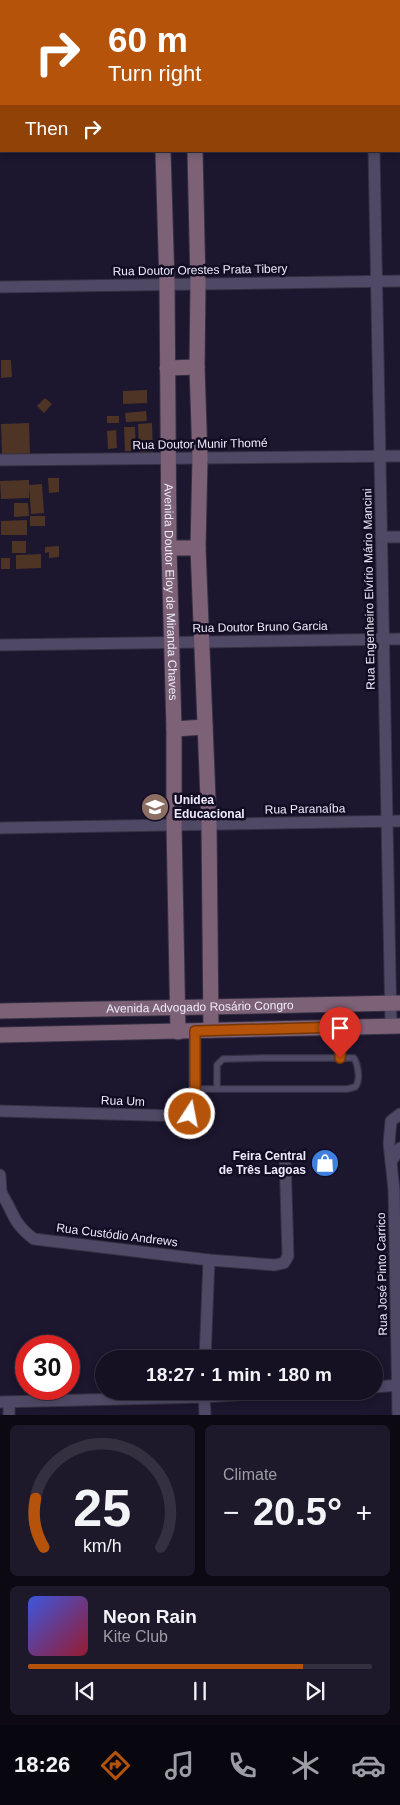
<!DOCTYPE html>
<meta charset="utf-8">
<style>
:root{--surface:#151022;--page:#1e192a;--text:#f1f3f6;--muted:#9d9da5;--line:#343040;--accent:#b45309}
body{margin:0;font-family:Helvetica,sans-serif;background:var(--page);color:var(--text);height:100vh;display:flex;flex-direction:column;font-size:19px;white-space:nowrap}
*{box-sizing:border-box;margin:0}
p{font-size:16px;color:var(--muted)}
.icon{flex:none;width:28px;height:28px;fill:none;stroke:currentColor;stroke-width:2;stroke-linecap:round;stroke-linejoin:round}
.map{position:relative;height:1415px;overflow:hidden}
.drawer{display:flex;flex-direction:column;gap:10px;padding:10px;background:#0c0913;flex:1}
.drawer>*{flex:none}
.hud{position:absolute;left:0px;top:0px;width:400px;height:152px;box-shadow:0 2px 8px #0003,0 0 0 1px var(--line);background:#b45309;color:#fff;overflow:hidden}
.speed{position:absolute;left:15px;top:1335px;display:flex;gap:10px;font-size:25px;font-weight:700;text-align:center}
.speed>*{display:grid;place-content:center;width:65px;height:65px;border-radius:50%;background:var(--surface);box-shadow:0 2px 8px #0003,0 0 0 1px var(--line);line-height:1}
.speed .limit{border:8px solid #d22;background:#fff;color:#111}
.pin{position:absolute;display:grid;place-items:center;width:42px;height:42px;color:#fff;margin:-51px -21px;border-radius:50% 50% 50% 0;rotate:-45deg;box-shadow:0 0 5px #0007}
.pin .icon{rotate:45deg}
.me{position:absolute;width:55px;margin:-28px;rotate:11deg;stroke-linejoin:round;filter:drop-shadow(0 0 4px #0008)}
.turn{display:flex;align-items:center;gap:18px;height:105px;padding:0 25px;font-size:22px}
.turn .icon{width:65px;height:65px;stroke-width:2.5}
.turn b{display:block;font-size:35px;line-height:42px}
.then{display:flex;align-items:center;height:48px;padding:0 25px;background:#0003;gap:10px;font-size:19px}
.big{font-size:38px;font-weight:600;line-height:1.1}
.drawer .card{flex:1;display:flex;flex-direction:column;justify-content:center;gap:8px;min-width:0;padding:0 18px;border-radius:8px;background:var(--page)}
.drawer .dial{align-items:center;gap:0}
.dial svg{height:130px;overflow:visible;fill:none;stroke:var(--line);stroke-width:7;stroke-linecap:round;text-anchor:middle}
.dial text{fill:var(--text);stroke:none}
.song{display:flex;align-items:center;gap:15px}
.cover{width:60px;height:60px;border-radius:8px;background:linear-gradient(135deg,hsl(230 70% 55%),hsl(350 70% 35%))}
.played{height:5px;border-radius:2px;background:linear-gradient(90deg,var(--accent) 80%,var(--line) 80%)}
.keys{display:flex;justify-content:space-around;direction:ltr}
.heat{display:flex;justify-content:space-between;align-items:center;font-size:28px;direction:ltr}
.drawer .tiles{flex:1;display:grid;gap:10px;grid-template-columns:1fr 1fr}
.card:last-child{grid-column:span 2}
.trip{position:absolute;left:95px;top:1350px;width:288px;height:50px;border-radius:25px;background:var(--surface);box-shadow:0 2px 8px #0003,0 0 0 1px var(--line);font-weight:600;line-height:50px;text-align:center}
.dock{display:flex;height:80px;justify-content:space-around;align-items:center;background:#08060e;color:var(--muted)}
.dock .icon{width:35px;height:35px}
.dock .on{color:var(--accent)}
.dock b{font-size:22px;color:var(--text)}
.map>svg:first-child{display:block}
.building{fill:#4d3425}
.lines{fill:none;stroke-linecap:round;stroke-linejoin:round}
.lane-casing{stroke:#353043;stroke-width:8}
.street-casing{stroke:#353043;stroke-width:13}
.secondary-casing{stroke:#353043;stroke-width:17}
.lane{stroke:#4f4965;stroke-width:5.5}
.street{stroke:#4f4965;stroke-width:11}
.secondary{stroke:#7d6176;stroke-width:15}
.route-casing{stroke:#753606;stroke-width:12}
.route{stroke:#b45309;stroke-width:9}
.labels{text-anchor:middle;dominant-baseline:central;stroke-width:5;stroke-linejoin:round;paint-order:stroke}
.street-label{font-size:12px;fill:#edeafb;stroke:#130d24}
.poi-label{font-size:12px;font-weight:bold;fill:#edeafb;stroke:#130d24;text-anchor:start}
</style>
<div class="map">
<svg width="400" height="1415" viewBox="0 0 400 1415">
<rect width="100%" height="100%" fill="#1c162e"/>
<g class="building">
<path d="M1 360H11L12 377 1 378Z"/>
<path d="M147 390V403L123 404V391Z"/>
<path d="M45 398 52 404 44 413 37 406Z"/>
<path d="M146 411 147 421 126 422 125 413Z"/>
<rect x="107" y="416" width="12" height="7"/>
<path d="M29 423 30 454 2 455 1 424Z"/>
<path d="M152 423 153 452 139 453 138 424Z"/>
<path d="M124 427H135L136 451H125Z"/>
<path d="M116 430 117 448 108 449 107 431Z"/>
<path d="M48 478H59V492L49 493Z"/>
<path d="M29 480V498L1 499 0 481Z"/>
<path d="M42 484 44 513 31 514 29 485Z"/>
<path d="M14 503H28L29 516 14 517Z"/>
<rect x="30" y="516" width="15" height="10"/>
<path d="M27 520V535H1V521Z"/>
<rect x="12" y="541" width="14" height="12"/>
<path d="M59 546V557L49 558V552L45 553V547Z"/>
<path d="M41 554V568L16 569V555Z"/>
<rect x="1" y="558" width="9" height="11"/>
</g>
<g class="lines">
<defs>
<g id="lane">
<path d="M340 1058 342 1029"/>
<path d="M195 1089H347L355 1087C361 1081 358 1065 354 1058H262L223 1059 217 1065V1089"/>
</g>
<g id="street">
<path d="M371 0V1"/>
<path d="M374 151 391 1026"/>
<path d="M0 287 400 281"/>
<path d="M0 460 400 456"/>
<path d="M381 537H400"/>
<path d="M0 645 400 639"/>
<path d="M0 828 400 821"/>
<path d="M0 1111 182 1116 190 1114 195 1110V1031"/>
<path d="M391 1162 400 1148"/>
<path d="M0 1175 1 1192"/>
<path d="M0 1191C14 1212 12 1223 34 1239L209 1260 275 1265 284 1263 288 1256 285 1156"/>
<path d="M205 1359 209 1260"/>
<path d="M374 1387 400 1385"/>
<path d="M204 1391 205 1415"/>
<path d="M0 1402 204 1397 295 1391"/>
<path d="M9 1402V1415"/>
<path d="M398 1415 394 1190 389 1143 391 1121 400 1114"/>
</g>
<g id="secondary">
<path d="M154 0V1"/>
<path d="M189 0V1"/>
<path d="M0 69 1 70"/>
<path d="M399 70H400"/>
<path d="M0 101H1"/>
<path d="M399 102H400"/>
<path id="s1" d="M163 151 167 284 169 548 174 729V825L178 1032"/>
<path d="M195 151 198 284 197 367 200 458 198 548 209 824 211 1030"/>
<path d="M167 368 197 367"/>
<path d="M169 548H198"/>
<path d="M174 729 205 727"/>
<path id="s2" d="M0 1011 400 1003"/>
<path d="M0 1035 400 1026"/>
</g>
</defs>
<use href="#lane" class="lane-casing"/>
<use href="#street" class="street-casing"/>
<use href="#secondary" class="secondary-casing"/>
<use href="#lane" class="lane"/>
<use href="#street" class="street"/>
<use href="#secondary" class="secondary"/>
</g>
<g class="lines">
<defs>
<path id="route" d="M190 1114 195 1110V1031L342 1027 340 1058"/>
</defs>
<use href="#route" class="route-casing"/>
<use href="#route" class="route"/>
</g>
<defs>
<symbol id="university-disc" viewBox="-11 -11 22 22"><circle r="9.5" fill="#8d6e63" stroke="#130d24"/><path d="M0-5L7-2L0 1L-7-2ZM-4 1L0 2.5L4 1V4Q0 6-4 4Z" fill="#fff"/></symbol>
<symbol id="shop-disc" viewBox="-11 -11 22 22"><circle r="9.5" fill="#3f7fe0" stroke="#130d24"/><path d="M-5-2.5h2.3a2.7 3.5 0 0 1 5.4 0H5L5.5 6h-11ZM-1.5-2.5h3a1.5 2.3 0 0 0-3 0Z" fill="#fff"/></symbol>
</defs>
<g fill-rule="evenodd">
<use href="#university-disc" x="139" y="791" width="32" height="32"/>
<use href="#shop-disc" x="309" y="1147" width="32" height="32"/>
</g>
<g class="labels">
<g class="street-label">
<text transform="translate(200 270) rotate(-1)">Rua Doutor Orestes Prata Tibery</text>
<text transform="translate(200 444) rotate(-1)">Rua Doutor Munir Thomé</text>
<text transform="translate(369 589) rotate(-91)">Rua Engenheiro Elvírio Mário Mancini</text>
<text stroke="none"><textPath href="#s1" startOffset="441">Avenida Doutor Eloy de Miranda Chaves</textPath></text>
<text transform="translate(260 627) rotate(-1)">Rua Doutor Bruno Garcia</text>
<text transform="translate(305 809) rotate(-1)">Rua Paranaíba</text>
<text stroke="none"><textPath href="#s2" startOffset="200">Avenida Advogado Rosário Congro</textPath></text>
<text transform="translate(123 1101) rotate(2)">Rua Um</text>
<text transform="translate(117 1235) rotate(7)">Rua Custódio Andrews</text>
<text transform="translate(382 1274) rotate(-91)">Rua José Pinto Carrico</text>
</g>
<g class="poi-label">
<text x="174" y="800">Unidea<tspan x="174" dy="14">Educacional</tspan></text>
<text x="306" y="1156" text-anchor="end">Feira Central<tspan x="306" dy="14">de Três Lagoas</tspan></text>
</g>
</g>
</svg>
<div class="speed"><div class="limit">30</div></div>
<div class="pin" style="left:340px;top:1058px;background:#d93025"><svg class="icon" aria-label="arrive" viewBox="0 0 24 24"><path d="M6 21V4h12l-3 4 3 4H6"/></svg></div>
<svg class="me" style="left:190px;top:1114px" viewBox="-20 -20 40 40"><circle r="17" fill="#b45309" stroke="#fff" stroke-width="3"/><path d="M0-11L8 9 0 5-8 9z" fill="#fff"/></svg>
<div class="trip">18:27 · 1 min · 180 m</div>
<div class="hud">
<div class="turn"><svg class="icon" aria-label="right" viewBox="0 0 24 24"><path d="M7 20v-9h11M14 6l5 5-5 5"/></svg><div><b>60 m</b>Turn right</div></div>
<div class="then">Then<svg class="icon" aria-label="right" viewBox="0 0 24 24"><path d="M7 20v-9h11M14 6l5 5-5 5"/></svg></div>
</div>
</div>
<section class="drawer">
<div class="tiles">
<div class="card dial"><svg viewBox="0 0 100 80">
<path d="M14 69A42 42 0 1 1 86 69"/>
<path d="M14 69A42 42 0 0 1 9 39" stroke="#b45309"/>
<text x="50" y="56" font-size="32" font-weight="700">25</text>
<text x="50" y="72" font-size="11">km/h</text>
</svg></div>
<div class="card"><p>Climate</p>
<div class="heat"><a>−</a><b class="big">20.5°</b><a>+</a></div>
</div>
<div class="card">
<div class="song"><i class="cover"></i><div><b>Neon Rain</b><p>Kite Club</p></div></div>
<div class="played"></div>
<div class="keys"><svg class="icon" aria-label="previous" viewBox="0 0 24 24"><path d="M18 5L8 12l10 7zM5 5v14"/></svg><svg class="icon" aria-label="pause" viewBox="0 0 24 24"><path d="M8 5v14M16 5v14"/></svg><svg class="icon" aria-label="next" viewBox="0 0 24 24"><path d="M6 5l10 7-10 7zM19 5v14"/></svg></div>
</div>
</div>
</section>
<nav class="dock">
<b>18:26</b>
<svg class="icon on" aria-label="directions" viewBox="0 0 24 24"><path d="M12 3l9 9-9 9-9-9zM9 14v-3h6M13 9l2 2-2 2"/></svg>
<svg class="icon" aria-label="music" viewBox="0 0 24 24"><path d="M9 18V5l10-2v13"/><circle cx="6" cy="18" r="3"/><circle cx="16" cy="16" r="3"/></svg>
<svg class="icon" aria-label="phone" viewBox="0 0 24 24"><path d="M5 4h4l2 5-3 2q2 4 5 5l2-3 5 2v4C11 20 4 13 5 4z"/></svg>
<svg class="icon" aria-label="climate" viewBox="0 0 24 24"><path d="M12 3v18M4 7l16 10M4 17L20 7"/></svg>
<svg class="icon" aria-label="car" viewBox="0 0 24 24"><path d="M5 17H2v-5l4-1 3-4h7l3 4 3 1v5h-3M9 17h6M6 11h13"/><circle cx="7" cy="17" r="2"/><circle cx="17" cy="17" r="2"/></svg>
</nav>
